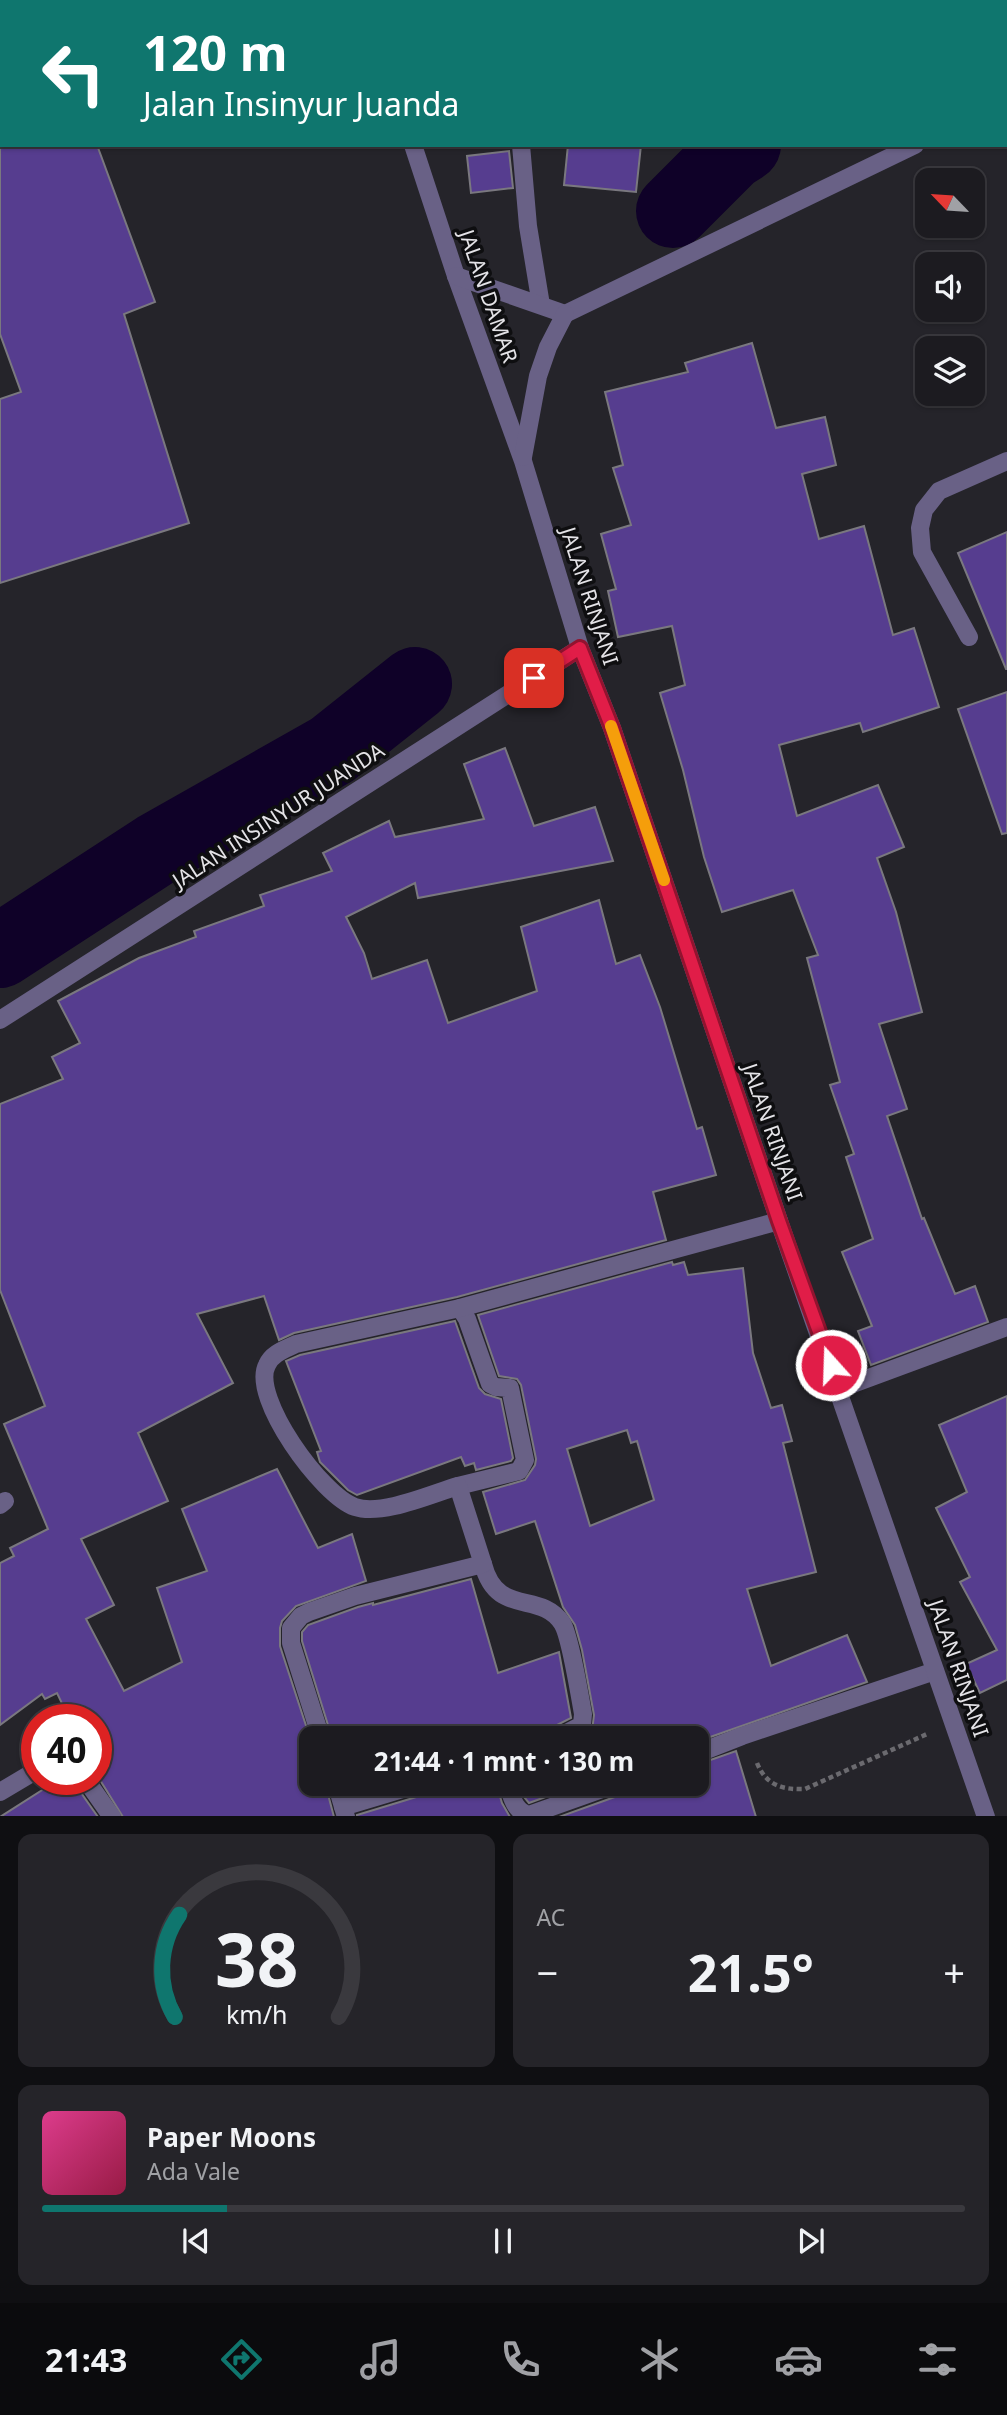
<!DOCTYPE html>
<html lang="id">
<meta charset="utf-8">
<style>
:root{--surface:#1c1b20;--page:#252429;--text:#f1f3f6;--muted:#a0a1a5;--line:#3a393e;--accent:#0f766e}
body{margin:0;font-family:"Noto Sans",sans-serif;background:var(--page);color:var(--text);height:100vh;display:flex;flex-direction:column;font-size:26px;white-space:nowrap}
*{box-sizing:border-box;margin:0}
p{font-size:23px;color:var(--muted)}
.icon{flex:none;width:38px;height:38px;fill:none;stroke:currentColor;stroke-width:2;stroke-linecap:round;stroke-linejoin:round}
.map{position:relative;height:1816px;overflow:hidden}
.details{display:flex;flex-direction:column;gap:18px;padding:18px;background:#0f0f12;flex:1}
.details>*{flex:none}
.hud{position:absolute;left:0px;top:0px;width:1008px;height:147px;box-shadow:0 2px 5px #0004,0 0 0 2px var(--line);background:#0f766e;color:#fff;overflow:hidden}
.needle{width:46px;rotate:295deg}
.fabs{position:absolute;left:915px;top:168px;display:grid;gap:14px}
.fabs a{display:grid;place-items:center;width:70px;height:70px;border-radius:14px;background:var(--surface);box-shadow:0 2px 5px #0004,0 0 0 2px var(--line);font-size:35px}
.speed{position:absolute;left:21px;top:1704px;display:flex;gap:14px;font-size:35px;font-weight:700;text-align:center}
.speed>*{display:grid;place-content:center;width:91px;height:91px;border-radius:50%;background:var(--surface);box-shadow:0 2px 5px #0004,0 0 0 2px var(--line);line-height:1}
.speed .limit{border:10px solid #d22;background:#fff;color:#111}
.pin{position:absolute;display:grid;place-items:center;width:60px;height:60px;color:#fff;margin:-30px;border-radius:14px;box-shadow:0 4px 10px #0006}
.me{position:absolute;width:77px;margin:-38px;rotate:340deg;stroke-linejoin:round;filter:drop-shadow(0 0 5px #0008)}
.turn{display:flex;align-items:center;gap:24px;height:147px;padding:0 28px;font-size:32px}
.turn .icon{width:91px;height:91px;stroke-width:2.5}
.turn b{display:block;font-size:49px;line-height:60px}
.big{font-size:52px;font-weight:700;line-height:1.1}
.details .widget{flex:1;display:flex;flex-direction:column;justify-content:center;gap:10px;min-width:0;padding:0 24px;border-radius:14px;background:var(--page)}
.details .dial{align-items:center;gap:0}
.dial svg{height:182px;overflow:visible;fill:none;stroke:var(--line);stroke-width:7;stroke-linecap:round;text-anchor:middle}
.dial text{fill:var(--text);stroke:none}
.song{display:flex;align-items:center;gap:21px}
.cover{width:84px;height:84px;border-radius:10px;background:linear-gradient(135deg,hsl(330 70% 55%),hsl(340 70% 35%))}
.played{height:7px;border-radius:4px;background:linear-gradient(90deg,var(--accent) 20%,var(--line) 20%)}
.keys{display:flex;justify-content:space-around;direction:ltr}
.heat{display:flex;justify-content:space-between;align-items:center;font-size:38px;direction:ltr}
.details .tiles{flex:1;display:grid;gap:18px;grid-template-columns:1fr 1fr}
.widget:last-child{grid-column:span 2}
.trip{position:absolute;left:299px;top:1726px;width:410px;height:70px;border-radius:14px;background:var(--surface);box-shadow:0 2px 5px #0004,0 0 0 2px var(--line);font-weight:700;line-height:70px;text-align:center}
.menu{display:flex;height:112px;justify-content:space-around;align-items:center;background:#0b0b0d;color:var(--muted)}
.menu .icon{width:49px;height:49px}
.menu .active{color:var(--accent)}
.menu b{font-size:32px;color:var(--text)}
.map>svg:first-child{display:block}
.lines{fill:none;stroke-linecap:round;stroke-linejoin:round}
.river{stroke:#0f0128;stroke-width:74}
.building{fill:#563d8f;stroke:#7a787f;stroke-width:2;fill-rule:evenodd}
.path{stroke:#6b6a6f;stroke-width:4.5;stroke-dasharray:5 3.5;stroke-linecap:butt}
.service{stroke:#696186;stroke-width:18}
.minor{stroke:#696186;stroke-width:18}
.tertiary{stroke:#696186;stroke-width:18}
.route-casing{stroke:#92132f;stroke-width:18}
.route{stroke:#e11d48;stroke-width:12}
.slow{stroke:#f59e0b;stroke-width:12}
.labels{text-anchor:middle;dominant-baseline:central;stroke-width:7;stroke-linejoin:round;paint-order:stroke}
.street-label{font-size:21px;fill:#e4e3e7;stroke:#0e0e10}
</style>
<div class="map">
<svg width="1007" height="1817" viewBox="0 0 1007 1817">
<rect width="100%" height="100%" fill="#25242a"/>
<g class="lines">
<g class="river">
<path d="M1006 18H1007"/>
<path d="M673 211 730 154 744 145"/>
<path d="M0 951 157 849 332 750 415 684"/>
</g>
</g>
<g class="building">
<path d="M0 145H97L155 302 124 314 189 523 0 583V399L21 392 0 334Z"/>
<path d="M568 145H641L636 192 564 185Z"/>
<path d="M509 151 513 188 471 193 467 156Z"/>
<path d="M752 343 776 428 825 417 836 465 802 474 819 539 864 526 893 635 914 628 939 707 863 732 860 723 779 745 797 816 878 785 904 847 877 858 896 912 922 1012 879 1024 907 1109 887 1116 922 1219 924 1218 955 1294 975 1286 988 1322 871 1365 858 1331 872 1326 842 1252 873 1239 846 1157 854 1154 830 1085 840 1082 807 958 818 955 793 890 722 912 704 857 683 770 660 693 685 685 672 626 618 637 608 591 616 589 601 534 631 525 613 468 623 465 605 392 688 372 685 363Z"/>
<path d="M1007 532V669H1006L958 553Z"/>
<path d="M1007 692V833L1002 834 958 709Z"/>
<path d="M505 748 534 826 595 807 613 861 418 898 415 883 346 917 364 953 372 979 427 960 448 1023 537 991 521 927 599 900 616 964 640 955 660 1007 697 1129 702 1127 716 1175 653 1192 666 1240 457 1297 294 1333 279 1340 264 1296 197 1314 233 1383 138 1433 168 1501 81 1539 114 1605 86 1619 124 1691 182 1662 157 1588 207 1571 182 1509 277 1469 318 1548 352 1534 366 1581 296 1606 282 1621 280 1628V1646L312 1744V1783H325L334 1817H123L100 1780 96 1770V1720H70L57 1693 45 1699 42 1694 0 1725V1563L14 1556 10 1548 48 1529 4 1424 45 1406 0 1290V1104L63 1079 52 1057 80 1043 58 1001 139 958 196 937 194 931 264 906 260 895 332 871 323 853 389 821 395 837 484 819 464 764Z"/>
<path d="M672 1262 673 1265 684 1262 688 1275 743 1268 753 1353 771 1408 782 1405 792 1441 783 1443 816 1572 747 1589 771 1666 847 1635 867 1682 696 1742V1738H582L592 1731 594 1715 582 1650 575 1625 563 1607 535 1521 496 1534 483 1492 525 1480 535 1465 536 1459 521 1385 517 1379 499 1376 478 1315ZM627 1430 631 1443 637 1441 654 1500 590 1526 567 1449Z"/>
<path d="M455 1321 479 1388 485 1394 501 1399 513 1458 511 1461 476 1470 474 1463 465 1466 461 1457 357 1495 348 1490 320 1462 317 1452 321 1451 286 1361 300 1355Z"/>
<path d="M1007 1396V1680L980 1693 966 1664 997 1650 960 1582 970 1577 936 1508 967 1492 939 1425Z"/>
<path d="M471 1579 498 1673 559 1652 571 1718 551 1728 546 1738H332L302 1641V1632L308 1625 358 1607 373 1603V1605Z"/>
<path d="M736 1751 756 1817H559L623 1794 628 1790 630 1783H696V1765Z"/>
<path d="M58 1780H75L77 1787 98 1817H0Z"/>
<path d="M434 1783H496L502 1803 510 1817H357V1815L426 1794 432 1790Z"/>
<path d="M519 1783H584L529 1803 524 1797Z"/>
</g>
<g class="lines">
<path class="path" d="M757 1763C766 1785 782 1790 805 1789L927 1734"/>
<path class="service" d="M969 637 922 552 920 528 924 510 939 491 1007 461"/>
<g class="minor">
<path d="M488 0 489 2"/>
<path d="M912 0 913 2"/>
<path d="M521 145 528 226 541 305"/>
<path d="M0 1020 580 648"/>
<path d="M839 1389 1007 1327"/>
<path d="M458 1486 519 1471 525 1460 510 1388 496 1387 490 1384 467 1319 460 1308"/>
<path d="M0 1505 5 1501"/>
<path d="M483 1564C497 1618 540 1590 562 1623 570 1635 580 1697 583 1714L582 1725 557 1738"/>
<path d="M321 1738 291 1643V1628L301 1616 309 1612 355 1596 483 1564 458 1486C431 1494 382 1516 355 1507 322 1496 250 1397 267 1365 272 1353 286 1349 296 1344L460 1308 779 1221"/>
<path d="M696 1754 742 1736 935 1671"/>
<path d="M86 1780 112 1817"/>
<path d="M336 1783 346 1817"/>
<path d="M507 1783C512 1797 514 1811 529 1815L619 1783"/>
<path d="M0 1792 37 1770"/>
<path d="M343 1807 423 1783"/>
</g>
<g class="tertiary">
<path d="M366 0V2"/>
<path d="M1006 106H1007"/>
<path d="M413 145 456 276 523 461 580 648 612 728 779 1221 986 1817"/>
<path d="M456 276 565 314"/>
<path d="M565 314 915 145"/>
<path d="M523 457 538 376 548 347 565 314"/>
</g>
</g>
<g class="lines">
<defs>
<path id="route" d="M534 678 580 648 612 728 779 1221 831 1365"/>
</defs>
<use href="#route" class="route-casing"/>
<use href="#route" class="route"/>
<path class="slow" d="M611 726 664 880"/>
</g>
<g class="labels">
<g class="street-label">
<text transform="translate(489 296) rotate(71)">JALAN DAMAR</text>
<text transform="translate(590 596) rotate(72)">JALAN RINJANI</text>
<text transform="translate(278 815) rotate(-33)">JALAN INSINYUR JUANDA</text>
<text transform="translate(773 1132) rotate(71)">JALAN RINJANI</text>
<text transform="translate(959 1668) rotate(71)">JALAN RINJANI</text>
</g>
</g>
</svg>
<div class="fabs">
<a><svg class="needle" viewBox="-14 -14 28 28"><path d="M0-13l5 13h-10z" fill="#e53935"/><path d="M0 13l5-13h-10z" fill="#a0a1a5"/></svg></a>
<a><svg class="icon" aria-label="sound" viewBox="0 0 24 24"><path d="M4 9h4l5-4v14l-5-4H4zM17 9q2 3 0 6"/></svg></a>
<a><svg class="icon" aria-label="layers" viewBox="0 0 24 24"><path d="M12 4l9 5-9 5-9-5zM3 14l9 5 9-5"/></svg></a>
</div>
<div class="speed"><div class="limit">40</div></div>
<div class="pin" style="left:534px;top:678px;background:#d93025"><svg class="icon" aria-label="arrive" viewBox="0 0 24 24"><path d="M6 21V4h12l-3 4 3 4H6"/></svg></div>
<svg class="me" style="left:831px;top:1365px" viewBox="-20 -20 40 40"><circle r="17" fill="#e11d48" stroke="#fff" stroke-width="3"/><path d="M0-11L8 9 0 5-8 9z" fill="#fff"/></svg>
<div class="trip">21:44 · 1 mnt · 130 m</div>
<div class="hud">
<div class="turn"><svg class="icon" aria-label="left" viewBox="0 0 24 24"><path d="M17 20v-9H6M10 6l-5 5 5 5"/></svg><div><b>120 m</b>Jalan Insinyur Juanda</div></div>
</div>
</div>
<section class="details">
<div class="tiles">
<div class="widget dial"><svg viewBox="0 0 100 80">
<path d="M14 69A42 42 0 1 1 86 69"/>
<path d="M14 69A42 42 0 0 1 16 24" stroke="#0f766e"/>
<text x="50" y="56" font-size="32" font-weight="700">38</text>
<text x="50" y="72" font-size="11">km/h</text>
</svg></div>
<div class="widget"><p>AC</p>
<div class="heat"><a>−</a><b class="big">21.5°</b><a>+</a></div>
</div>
<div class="widget">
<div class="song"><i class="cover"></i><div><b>Paper Moons</b><p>Ada Vale</p></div></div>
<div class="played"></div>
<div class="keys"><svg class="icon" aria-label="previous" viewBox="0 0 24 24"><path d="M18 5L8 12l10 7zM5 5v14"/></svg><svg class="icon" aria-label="pause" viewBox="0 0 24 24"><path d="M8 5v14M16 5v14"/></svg><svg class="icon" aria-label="next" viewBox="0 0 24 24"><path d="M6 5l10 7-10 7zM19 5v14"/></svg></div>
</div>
</div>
</section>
<nav class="menu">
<b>21:43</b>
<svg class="icon active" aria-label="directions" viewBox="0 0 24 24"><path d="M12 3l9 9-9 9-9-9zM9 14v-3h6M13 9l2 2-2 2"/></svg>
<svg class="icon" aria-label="music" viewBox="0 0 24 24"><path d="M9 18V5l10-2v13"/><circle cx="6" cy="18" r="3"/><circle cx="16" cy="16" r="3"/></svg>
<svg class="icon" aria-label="phone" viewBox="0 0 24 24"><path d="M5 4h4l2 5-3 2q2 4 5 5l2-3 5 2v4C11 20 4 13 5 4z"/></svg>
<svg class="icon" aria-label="climate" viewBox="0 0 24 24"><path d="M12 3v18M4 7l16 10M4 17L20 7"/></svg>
<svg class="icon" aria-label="car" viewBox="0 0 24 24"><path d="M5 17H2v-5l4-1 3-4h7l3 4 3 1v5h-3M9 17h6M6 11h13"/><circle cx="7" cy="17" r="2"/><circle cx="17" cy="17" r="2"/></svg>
<svg class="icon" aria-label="filters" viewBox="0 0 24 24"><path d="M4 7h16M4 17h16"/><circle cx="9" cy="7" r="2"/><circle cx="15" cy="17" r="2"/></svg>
</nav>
